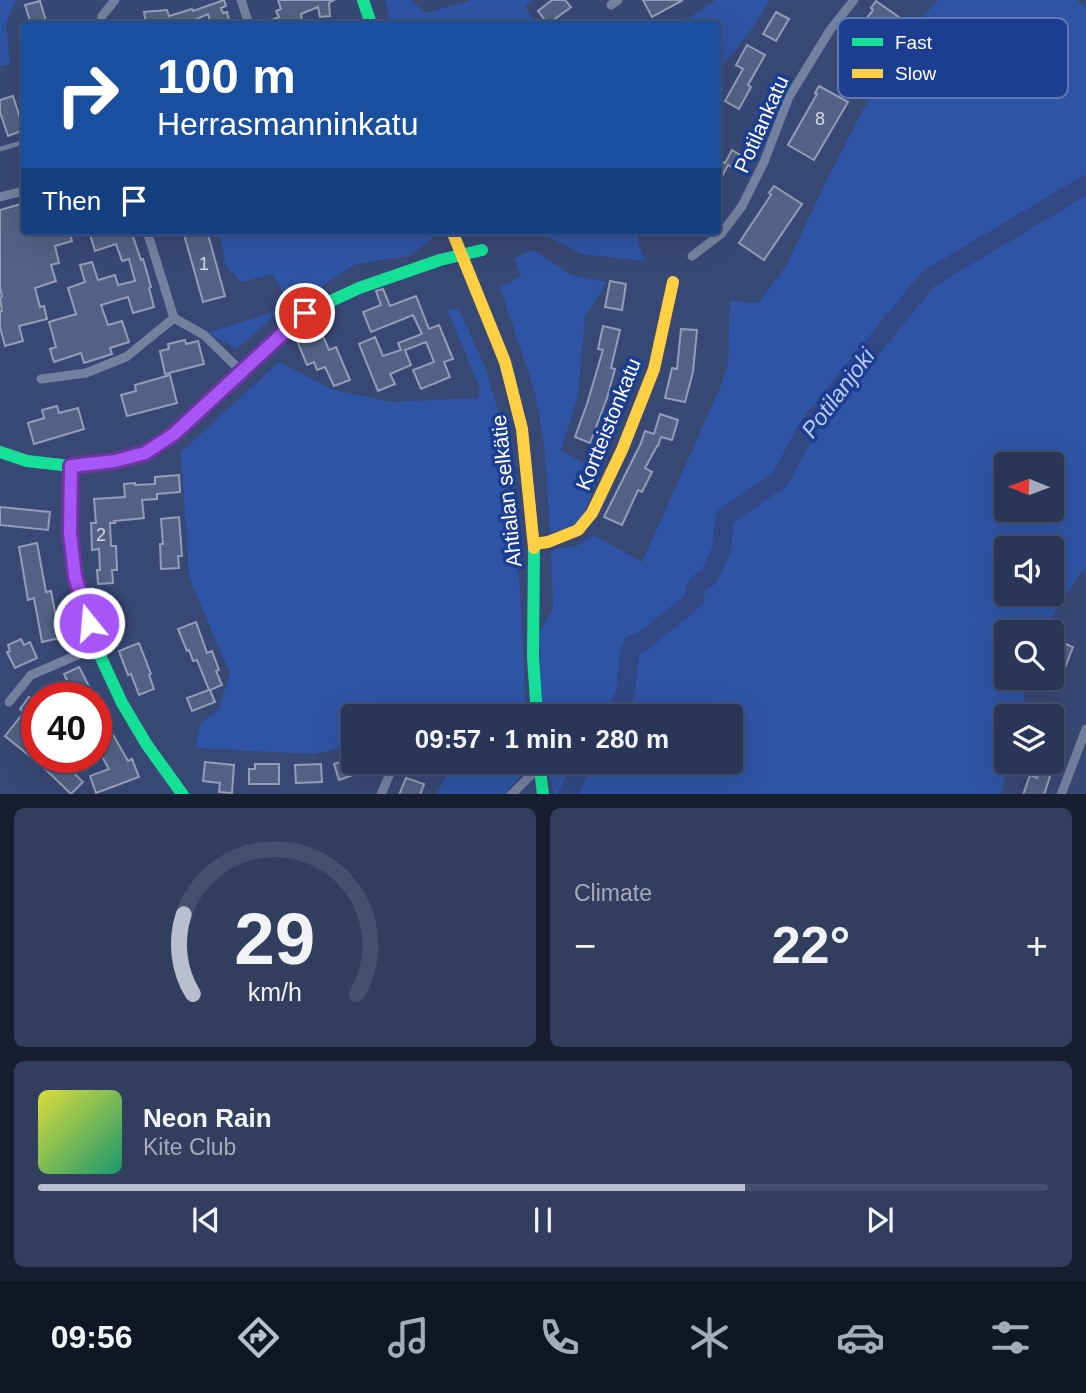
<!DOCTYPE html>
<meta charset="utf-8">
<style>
:root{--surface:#293658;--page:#313e5e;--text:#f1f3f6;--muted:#a5abba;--line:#45506e;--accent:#b9bfcf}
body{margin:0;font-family:Arial,sans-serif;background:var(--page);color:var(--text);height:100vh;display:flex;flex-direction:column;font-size:26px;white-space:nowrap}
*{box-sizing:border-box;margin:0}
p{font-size:23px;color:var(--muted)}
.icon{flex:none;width:38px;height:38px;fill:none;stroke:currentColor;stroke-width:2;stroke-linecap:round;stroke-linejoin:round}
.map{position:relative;height:794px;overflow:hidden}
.sheet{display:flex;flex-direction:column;gap:14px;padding:14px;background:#171e30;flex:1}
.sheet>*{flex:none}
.guide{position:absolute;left:21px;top:21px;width:700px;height:214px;border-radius:7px;box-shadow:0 7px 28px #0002,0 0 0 2px var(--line);background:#1a4fa0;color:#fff;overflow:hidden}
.needle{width:46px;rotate:271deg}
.fabs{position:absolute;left:994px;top:452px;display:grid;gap:14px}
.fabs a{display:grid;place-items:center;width:70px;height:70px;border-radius:7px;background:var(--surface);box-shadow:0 7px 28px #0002,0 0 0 2px var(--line);font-size:35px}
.speed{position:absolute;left:21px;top:682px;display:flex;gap:14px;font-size:35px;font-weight:700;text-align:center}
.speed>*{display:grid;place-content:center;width:91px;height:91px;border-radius:50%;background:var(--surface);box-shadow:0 7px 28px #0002,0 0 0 2px var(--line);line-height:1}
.speed .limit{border:10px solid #d22;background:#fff;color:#111}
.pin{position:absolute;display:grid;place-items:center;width:60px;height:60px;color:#fff;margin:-30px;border:4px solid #fff;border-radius:50%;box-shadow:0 2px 7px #0007}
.me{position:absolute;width:77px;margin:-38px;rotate:343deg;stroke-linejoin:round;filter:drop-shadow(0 0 5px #0008)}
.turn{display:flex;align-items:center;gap:24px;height:147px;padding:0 21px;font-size:32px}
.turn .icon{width:91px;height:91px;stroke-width:2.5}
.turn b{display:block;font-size:49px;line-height:60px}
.then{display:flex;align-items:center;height:66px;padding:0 21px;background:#0003;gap:14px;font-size:26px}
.big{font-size:52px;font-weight:600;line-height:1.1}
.sheet .tile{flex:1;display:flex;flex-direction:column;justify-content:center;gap:10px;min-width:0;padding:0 24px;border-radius:10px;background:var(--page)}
.sheet .dial{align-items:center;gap:0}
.dial svg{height:182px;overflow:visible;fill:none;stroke:var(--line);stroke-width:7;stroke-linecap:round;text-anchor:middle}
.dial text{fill:var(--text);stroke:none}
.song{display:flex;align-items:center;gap:21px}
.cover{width:84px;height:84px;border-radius:10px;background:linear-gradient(135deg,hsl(60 70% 55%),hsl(160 70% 35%))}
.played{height:7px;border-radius:4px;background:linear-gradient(90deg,var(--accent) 70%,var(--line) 70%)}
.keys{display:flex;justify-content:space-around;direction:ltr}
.heat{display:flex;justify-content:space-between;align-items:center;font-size:38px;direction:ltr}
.sheet .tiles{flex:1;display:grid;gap:14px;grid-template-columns:1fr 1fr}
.tile:last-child{grid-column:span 2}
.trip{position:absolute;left:341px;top:704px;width:402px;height:70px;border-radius:7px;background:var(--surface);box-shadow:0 7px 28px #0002,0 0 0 2px var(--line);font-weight:600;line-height:70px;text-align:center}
.dock{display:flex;height:112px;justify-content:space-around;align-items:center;background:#101623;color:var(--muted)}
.dock .icon{width:49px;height:49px}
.dock .active{color:var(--accent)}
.dock b{font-size:32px;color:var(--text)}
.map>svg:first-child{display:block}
.green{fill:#3054a5;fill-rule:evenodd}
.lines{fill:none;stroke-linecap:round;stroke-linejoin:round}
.river{stroke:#324884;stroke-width:19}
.building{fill:#526185;stroke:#939db7;stroke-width:2}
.lane{stroke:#7381a0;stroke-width:4.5}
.street{stroke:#7381a0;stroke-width:9}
.fast{stroke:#16e098;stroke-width:12}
.slow{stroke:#ffcf43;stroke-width:12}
.route-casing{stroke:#6d37a1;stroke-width:18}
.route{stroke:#a855f7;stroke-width:12}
.labels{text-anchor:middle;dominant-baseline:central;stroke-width:7;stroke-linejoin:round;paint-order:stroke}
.number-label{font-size:18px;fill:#d4d8e0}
.street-label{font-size:21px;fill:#fff;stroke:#1c3d90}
.water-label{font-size:23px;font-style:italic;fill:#b7caf5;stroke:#1c3d90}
.key{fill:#1c3d90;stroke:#6077b1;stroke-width:2}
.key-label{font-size:19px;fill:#fff}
</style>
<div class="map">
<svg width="1086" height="795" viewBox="0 0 1086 795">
<rect width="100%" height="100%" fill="#374875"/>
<g class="green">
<path d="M0 0H16L6 23 10 64 0 66Z"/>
<path d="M385 0H410L426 13 472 0H532L525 6 536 24H390Z"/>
<path d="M716 0H770L751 30 722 66 718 101V24H679Z"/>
<path d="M938 0H1077L1086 8V568L1079 575 1043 632H1006V677H1029L1020 716H1006V761H1009L1001 794H554L546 761H732V716H542L539 634 553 608 551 550 576 546 593 535 642 562 720 388 728 364 730 301 758 303 786 266 826 181 864 108 924 15ZM1006 464H1052V509H1006ZM1006 548H1052V593H1006Z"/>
<path d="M218 231H430L433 238 410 256 356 264 290 306 273 274 241 282 226 266Z"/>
<path d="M514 231H636L644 261 582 254 546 236 513 233Z"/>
<path d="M533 250 571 275 607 282 585 316 578 395 561 450 600 473 581 520 565 530 550 532 545 453 535 391 500 287 521 276 514 258Z"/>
<path d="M281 309 237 349 208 333Z"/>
<path d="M447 309H459L485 367 505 432 520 589 526 716H458L459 707 421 703 407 716H354L353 746 313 754 195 748 200 724 219 709 230 673 189 577 181 452 279 362 331 389 391 402 478 398 480 388Z"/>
<path d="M450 761H528V767L505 794H437L448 772Z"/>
</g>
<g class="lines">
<g class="river">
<path d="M613 716 625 694 630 652 634 644 641 643 695 599C694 587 698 582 709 577L721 551 725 517 780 479 810 424 928 279 1086 185"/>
<path d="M568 795 584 761"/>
</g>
</g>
<g class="building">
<path d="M224 0 226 6 221 8 223 13 227 12 230 24H211L208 14 192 21 178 23 179 24H146L144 12 167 10 169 16 192 9 193 11Z"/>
<path d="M278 0H334L329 3 330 16 320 17 318 7 301 14 302 22H296L297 24H262L279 17 276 11 281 9Z"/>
<path d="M552 0H565L571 7 548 24 538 11Z"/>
<path d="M643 0H683L652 17Z"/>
<path d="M40 1 47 24H31L25 5Z"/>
<path d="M876 1 903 20 862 74 838 56 873 10 871 8Z"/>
<path d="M776 12 789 19 776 41 763 34Z"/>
<path d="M747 45 765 55 748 85 751 87 739 109 725 101 743 69 736 65Z"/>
<path d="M819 86 848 102 814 160 788 145 817 94 815 93Z"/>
<path d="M13 96 24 130 8 136 0 112V100Z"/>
<path d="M732 150 740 155 733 168 728 165 718 184V159L725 163Z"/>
<path d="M774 186 802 204 764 260 739 243 771 195 769 193Z"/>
<path d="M24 203V234L34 231H69L72 241 55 246 59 263 51 265 56 281 35 288 40 307 44 306 47 319 19 326 23 341 5 346 0 327V311H2L0 298 2 297 0 288V210Z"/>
<path d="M89 231H131L141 260 143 259 151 287 149 288 154 307 133 313 128 297 101 305 108 325 122 321 129 342 110 348 112 354 84 363 81 353 54 362 50 349 56 347 49 322 76 314 68 288 85 282 80 265 92 262 98 280 115 275 118 285 135 281 129 259 122 261 116 244 95 251Z"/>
<path d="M183 231H207L225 296 203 302Z"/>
<path d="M610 281 626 284 622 310 605 307Z"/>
<path d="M383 289 390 306 416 296 429 329 439 325 453 359 444 362 450 377 421 389 413 370 434 362 426 342 405 350 411 365 390 374 395 384 378 391 359 344 375 337 383 356 401 350 398 343 422 334 413 315 371 332 363 312 381 305 376 291Z"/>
<path d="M603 326 620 330 611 368 615 369 607 398 590 443 575 437 587 404 603 350 598 349Z"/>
<path d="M319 327 329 350 336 347 350 380 334 386 325 367 317 370 314 362 307 365 295 336Z"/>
<path d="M681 329 697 330 693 372 685 402 665 398 672 368 677 369Z"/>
<path d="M185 340 186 344 198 341 204 364 165 374 160 351 169 349 168 344Z"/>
<path d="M170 375 177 403 127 416 121 395 136 391 135 385Z"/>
<path d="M57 406 59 413 78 408 84 429 34 444 28 423 44 418 42 410Z"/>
<path d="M660 414 678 420 672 440 661 437 658 446H657L645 468 652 472 642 492 638 490 622 525 604 517 641 443 645 431 654 434Z"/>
<path d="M179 475 180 492 157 494V499L142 500 144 518 114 521 115 523H110L111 546H116L117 570H112L113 583 98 584 97 570H100L99 549 92 550 91 523H96L94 499 125 497 124 484 135 483V485L155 484V477Z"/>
<path d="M0 507 50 512 48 530 0 525Z"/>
<path d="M179 517 182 556H178L179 568 161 569 160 544H163L161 519Z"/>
<path d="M37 543 46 592 51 591 60 638 42 642 34 598 28 600 19 547Z"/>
<path d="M196 622 207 653 212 651 219 670 216 671 222 685 210 690 215 702 192 711 187 698 209 690 197 660 193 661 189 650 187 651 178 629Z"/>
<path d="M1052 638 1073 647 1063 673 1052 669Z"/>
<path d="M21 639 24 645 30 642 37 658 15 668 7 652 10 651 8 645Z"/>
<path d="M139 643 151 674 149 675 154 689 139 695 131 674 128 675 119 651Z"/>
<path d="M79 667 95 698H75L64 674Z"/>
<path d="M29 697 37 701V707L24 726 37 737V758H58L83 782 71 794 37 761V762L5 736 24 712 20 709Z"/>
<path d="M96 705 128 761 132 759 139 777 96 793 90 776 109 769 96 746Z"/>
<path d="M353 757 354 761H355L359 773 339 780 334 764Z"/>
<path d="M205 762 234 765 232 793 219 792 220 783 203 781Z"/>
<path d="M255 764H279V784H249V769H255Z"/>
<path d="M321 764 322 782 296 783 295 765Z"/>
<path d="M1040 769 1051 773 1044 795H1023L1030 775 1037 778Z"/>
<path d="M406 778 424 784 420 795H399Z"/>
</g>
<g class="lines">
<path class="lane" d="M0 149 24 142"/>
<g class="street">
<path d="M241 0 249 24"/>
<path d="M611 5 618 0"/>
<path d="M101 24 102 16 115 0"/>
<path d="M0 197 24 191"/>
<path d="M147 231 174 318"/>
<path d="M692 256 721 234 742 206 764 162 789 97 830 30 854 0"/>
<path d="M174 318 204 335 241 371"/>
<path d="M41 379 86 373 126 357 174 318"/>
<path d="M9 702 31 675 96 647"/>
<path d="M381 795 393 766"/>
<path d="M511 795 540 766"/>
<path d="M1061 795 1086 729"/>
</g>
<g class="fast">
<path d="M363 0 371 24"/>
<path d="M0 452 27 461 71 466 115 461 145 453 174 434 305 313 359 288 440 260 482 250"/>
<path d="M71 466 70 533 75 576 96 647 122 703 147 745 183 795"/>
<path d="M534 548 533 657 537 716"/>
<path d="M539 761 543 795"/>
</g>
<g class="slow">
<path d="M452 231 505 362 522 429 534 548"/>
<path d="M534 544 548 542 578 530 592 513 622 450 654 369 673 282"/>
</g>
</g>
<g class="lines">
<defs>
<path id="route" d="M89 623 75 576 70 533 71 466 115 461 145 453 174 434 305 313"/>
</defs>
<use href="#route" class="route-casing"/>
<use href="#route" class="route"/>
</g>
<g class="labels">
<g class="number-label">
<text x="820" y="119">8</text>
<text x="204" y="264">1</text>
<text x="101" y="535">2</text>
</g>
<g class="street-label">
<text transform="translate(761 124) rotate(-66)">Potilankatu</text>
<text transform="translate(608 424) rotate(-68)">Kortteistonkatu</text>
<text transform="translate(506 491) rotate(-96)">Ahtialan selkätie</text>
</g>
<g class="water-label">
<text transform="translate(838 393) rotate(-53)">Potilanjoki</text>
</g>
</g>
<rect x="838" y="18" width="230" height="80" rx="10" class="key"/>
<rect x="852" y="38" width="31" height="8" fill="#16e098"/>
<rect x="852" y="69" width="31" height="9" fill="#ffcf43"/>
<g class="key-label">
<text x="895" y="49">Fast</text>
<text x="895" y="80">Slow</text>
</g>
</svg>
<div class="fabs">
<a><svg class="needle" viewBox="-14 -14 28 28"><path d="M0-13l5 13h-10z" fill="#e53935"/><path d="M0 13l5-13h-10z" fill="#a5abba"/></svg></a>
<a><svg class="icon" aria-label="sound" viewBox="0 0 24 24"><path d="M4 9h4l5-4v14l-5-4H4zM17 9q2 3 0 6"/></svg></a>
<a><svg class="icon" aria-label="search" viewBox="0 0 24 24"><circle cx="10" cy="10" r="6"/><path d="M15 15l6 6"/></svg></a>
<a><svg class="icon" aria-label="layers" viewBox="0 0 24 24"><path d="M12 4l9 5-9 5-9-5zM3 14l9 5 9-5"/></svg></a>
</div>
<div class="speed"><div class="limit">40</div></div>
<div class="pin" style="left:305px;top:313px;background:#d93025"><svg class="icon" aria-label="arrive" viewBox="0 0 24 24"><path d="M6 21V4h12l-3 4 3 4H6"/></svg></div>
<svg class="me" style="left:89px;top:623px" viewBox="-20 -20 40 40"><circle r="17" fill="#a855f7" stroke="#fff" stroke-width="3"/><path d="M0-11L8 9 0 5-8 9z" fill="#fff"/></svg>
<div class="trip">09:57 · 1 min · 280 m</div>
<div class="guide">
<div class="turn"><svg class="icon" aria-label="right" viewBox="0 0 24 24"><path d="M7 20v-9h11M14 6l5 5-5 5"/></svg><div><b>100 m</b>Herrasmanninkatu</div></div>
<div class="then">Then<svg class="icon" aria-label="arrive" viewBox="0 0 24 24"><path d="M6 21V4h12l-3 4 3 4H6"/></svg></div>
</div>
</div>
<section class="sheet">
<div class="tiles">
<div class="tile dial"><svg viewBox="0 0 100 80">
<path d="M14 69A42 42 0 1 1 86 69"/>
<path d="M14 69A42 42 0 0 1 10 34" stroke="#b9bfcf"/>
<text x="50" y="56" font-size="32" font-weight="700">29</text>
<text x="50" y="72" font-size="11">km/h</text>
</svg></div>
<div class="tile"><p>Climate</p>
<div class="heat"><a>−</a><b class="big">22°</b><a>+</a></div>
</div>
<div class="tile">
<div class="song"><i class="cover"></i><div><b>Neon Rain</b><p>Kite Club</p></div></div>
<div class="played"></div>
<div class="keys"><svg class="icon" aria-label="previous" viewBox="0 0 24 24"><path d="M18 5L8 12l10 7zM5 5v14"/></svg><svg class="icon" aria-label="pause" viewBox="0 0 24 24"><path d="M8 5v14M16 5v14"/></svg><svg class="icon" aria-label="next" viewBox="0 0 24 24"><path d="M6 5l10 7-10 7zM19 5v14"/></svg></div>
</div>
</div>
</section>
<nav class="dock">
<b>09:56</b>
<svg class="icon active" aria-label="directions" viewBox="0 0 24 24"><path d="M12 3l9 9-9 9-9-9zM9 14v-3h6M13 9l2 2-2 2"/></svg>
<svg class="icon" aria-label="music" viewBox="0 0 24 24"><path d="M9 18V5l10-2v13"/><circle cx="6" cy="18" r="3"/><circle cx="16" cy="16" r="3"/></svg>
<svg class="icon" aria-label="phone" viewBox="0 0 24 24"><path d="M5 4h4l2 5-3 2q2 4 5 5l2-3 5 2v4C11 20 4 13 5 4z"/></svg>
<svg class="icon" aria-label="climate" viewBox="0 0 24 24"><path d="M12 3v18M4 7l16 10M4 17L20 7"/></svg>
<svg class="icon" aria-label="car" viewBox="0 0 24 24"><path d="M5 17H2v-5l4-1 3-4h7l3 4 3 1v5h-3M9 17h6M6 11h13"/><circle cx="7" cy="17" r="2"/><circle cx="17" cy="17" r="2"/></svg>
<svg class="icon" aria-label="filters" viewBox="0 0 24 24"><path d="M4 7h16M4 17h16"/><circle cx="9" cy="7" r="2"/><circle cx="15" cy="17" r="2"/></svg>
</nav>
